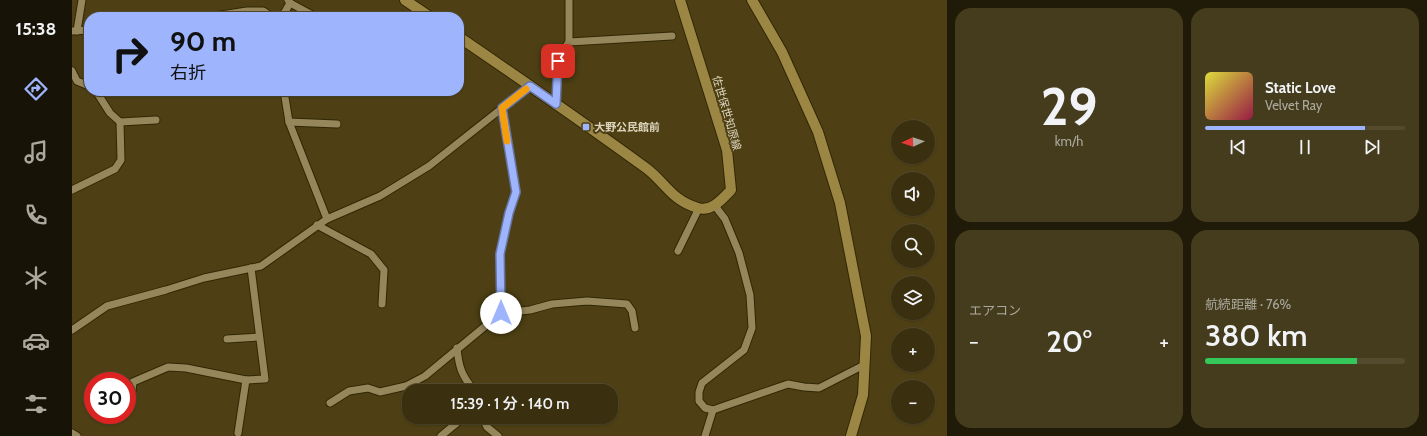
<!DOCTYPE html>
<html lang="ja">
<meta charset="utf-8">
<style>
:root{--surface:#3a300f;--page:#453c1d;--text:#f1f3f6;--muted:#aba99e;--line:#544b2f;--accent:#9eb4fd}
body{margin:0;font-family:Cabin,"Noto Sans JP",sans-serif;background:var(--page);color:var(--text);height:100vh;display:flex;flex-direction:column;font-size:15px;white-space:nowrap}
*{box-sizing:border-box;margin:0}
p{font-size:13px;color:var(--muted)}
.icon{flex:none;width:22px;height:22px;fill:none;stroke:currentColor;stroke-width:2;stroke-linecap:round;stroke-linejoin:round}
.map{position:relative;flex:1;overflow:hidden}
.panel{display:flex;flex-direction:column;gap:8px;padding:8px;background:#201a08;width:480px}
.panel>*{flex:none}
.hud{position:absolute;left:12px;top:12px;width:380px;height:84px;border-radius:16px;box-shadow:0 1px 3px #0004,0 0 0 1px var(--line);background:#9eb4fd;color:#111;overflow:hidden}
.needle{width:26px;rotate:267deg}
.fabs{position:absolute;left:819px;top:120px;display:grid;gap:8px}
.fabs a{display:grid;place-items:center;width:44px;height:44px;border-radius:50%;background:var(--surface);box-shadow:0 1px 3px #0004,0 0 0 1px var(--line);font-size:20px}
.speed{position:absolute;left:12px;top:372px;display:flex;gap:8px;font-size:20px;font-weight:700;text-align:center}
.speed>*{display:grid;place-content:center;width:52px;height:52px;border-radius:50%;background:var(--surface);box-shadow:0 1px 3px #0004,0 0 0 1px var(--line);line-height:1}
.speed .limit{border:6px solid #d22;background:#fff;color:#111}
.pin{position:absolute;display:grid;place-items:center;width:34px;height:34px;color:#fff;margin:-17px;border-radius:8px;box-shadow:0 2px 6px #0006}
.me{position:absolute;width:44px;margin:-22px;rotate:0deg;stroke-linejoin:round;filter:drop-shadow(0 0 3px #0008)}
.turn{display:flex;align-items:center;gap:14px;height:84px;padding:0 20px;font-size:18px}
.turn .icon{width:52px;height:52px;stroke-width:2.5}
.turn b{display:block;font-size:28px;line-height:34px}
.big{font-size:30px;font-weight:600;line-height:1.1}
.panel .card{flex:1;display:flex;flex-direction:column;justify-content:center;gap:6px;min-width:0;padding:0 14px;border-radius:16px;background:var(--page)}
.panel .dial{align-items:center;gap:0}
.dial b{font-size:52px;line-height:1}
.song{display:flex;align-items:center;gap:12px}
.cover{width:48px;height:48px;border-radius:6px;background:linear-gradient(135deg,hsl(60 70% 55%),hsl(340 70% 35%))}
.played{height:4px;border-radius:2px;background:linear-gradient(90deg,var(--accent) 80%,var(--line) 80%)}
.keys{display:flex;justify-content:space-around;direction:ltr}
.heat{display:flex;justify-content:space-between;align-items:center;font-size:22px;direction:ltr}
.charge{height:6px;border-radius:3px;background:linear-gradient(90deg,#34c759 76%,var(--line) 0)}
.panel .tiles{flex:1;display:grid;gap:8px;grid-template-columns:repeat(2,1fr)}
.trip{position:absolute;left:330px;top:384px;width:216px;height:40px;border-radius:16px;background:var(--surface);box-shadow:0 1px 3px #0004,0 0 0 1px var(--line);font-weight:600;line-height:40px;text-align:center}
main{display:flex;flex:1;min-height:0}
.tab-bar{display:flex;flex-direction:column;width:72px;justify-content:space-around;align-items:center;background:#171306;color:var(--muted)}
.tab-bar .icon{width:28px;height:28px}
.tab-bar .active{color:var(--accent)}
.tab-bar b{font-size:18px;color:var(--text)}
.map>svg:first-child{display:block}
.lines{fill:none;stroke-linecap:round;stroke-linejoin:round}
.minor-casing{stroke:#312705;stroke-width:9}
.major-casing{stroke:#312705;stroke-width:12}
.minor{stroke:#95865b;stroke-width:7}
.major{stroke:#9c8644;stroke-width:10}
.route-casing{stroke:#6775a4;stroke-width:10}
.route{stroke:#9eb4fd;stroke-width:7}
.slow{stroke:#f59e0b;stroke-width:7}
.poi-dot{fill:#9eb4fd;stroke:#4e4014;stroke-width:1.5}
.labels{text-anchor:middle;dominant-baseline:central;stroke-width:4;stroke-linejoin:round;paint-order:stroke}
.street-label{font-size:11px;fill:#ddd5be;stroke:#4e4014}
.poi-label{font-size:11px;font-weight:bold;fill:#ddd5be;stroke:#4e4014;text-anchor:start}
</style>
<main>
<nav class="tab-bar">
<b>15:38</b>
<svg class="icon active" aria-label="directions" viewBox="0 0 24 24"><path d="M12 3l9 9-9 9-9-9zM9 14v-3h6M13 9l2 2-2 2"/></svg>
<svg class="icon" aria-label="music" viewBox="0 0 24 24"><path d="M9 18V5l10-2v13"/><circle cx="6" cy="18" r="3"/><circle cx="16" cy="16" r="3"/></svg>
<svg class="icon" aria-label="phone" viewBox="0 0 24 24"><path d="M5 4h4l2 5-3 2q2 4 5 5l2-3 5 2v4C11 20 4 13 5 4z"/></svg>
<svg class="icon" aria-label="climate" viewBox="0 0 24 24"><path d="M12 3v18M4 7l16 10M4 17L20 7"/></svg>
<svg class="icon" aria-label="car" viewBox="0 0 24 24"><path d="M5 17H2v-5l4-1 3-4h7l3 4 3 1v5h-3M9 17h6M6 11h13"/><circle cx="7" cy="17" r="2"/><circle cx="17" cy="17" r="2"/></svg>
<svg class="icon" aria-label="filters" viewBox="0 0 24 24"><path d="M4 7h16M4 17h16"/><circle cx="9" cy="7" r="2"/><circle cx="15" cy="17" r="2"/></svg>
</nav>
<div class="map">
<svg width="875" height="436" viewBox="0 0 875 436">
<rect width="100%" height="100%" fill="#4e4014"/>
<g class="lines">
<defs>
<g id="minor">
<path d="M218 3 244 17"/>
<path d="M136 17 175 11H191L200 17"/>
<path d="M210 17 218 3 216 0"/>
<path d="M0 31 17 30"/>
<path d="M5 31 10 0"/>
<path d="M497 42 600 36"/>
<path d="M0 71 5 81 17 86"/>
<path d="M24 91 38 113 48 122 84 120"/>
<path d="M212 91 217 122 255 219"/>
<path d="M484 104 486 61 489 53 497 42V0"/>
<path d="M217 122 265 124"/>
<path d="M0 190 43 169 49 160 48 122"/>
<path d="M643 206 653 219 667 253 678 295 680 328 672 350 630 383 627 392V401L633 408 641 410 716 384 732 387 747 388 792 365"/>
<path d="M245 225 299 254 312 270 310 304"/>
<path d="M606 251 627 208"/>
<path d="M429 313 428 254 437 213 444 192 430 108"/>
<path d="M0 330 35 306 94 290 132 278 189 266 255 219 308 196 357 166 458 86"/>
<path d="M155 339 187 337"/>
<path d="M385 348C387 369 390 375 402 391"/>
<path d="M60 391 61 382 96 367 114 368 174 380 193 379 179 268"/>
<path d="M258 403 277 391 296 388 308 392 334 386 353 376 429 313 458 310 480 304 515 301 555 304 560 311 563 328"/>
<path d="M410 417 415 427 426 436"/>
<path d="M0 433 5 436"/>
<path d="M166 433 174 380"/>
<path d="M369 436 392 417"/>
<path d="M633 436 641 410"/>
</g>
<g id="major">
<path d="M333 0 358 17"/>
<path d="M680 0 710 52 746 132 768 203 794 336 791 395 779 436"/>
<path d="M387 37C450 80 512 123 574 168 593 182 600 201 626 208 640 212 650 199 659 190L655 150 608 0"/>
</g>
</defs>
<use href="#minor" class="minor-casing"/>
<use href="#major" class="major-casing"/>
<use href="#minor" class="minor"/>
<use href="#major" class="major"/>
</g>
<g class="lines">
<defs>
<path id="route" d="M429 313 428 254 437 213 444 192 430 108 458 86 484 104 486 61"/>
</defs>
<use href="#route" class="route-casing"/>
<use href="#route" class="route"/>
<path class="slow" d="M435 141 430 108 454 89"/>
</g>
<rect class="poi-dot" x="510" y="123" width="8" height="8" rx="2"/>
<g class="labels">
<g class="street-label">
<text transform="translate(655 113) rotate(74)">佐世保世知原線</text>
</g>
<g class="poi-label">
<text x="522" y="127">大野公民館前</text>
</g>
</g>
</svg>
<div class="fabs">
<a><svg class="needle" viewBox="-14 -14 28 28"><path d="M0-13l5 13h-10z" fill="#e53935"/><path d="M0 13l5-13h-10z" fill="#aba99e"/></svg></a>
<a><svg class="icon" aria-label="sound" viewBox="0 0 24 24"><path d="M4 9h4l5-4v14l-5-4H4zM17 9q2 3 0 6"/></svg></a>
<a><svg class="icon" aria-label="search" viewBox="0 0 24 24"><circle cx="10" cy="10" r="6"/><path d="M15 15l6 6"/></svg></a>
<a><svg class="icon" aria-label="layers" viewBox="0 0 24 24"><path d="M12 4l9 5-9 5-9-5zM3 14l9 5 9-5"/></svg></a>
<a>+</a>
<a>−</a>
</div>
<div class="speed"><div class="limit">30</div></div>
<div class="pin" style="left:486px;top:61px;background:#d93025"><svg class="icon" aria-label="arrive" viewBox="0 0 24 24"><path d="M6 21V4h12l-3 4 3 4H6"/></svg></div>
<svg class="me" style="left:429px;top:313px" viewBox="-20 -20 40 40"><circle r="19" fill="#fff"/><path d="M0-13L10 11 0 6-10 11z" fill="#9eb4fd"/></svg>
<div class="trip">15:39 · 1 分 · 140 m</div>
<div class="hud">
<div class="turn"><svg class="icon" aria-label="right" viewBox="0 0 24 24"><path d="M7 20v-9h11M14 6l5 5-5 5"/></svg><div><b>90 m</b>右折</div></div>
</div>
</div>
<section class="panel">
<div class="tiles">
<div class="card dial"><b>29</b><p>km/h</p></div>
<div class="card">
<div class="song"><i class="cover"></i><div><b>Static Love</b><p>Velvet Ray</p></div></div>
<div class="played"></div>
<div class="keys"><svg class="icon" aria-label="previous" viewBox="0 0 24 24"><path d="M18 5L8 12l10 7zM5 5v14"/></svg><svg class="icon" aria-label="pause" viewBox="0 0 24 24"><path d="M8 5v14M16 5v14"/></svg><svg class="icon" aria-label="next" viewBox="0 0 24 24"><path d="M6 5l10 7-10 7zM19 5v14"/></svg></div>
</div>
<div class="card"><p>エアコン</p>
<div class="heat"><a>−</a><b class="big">20°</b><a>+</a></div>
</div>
<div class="card"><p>航続距離 · 76%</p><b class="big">380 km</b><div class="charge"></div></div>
</div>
</section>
</main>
